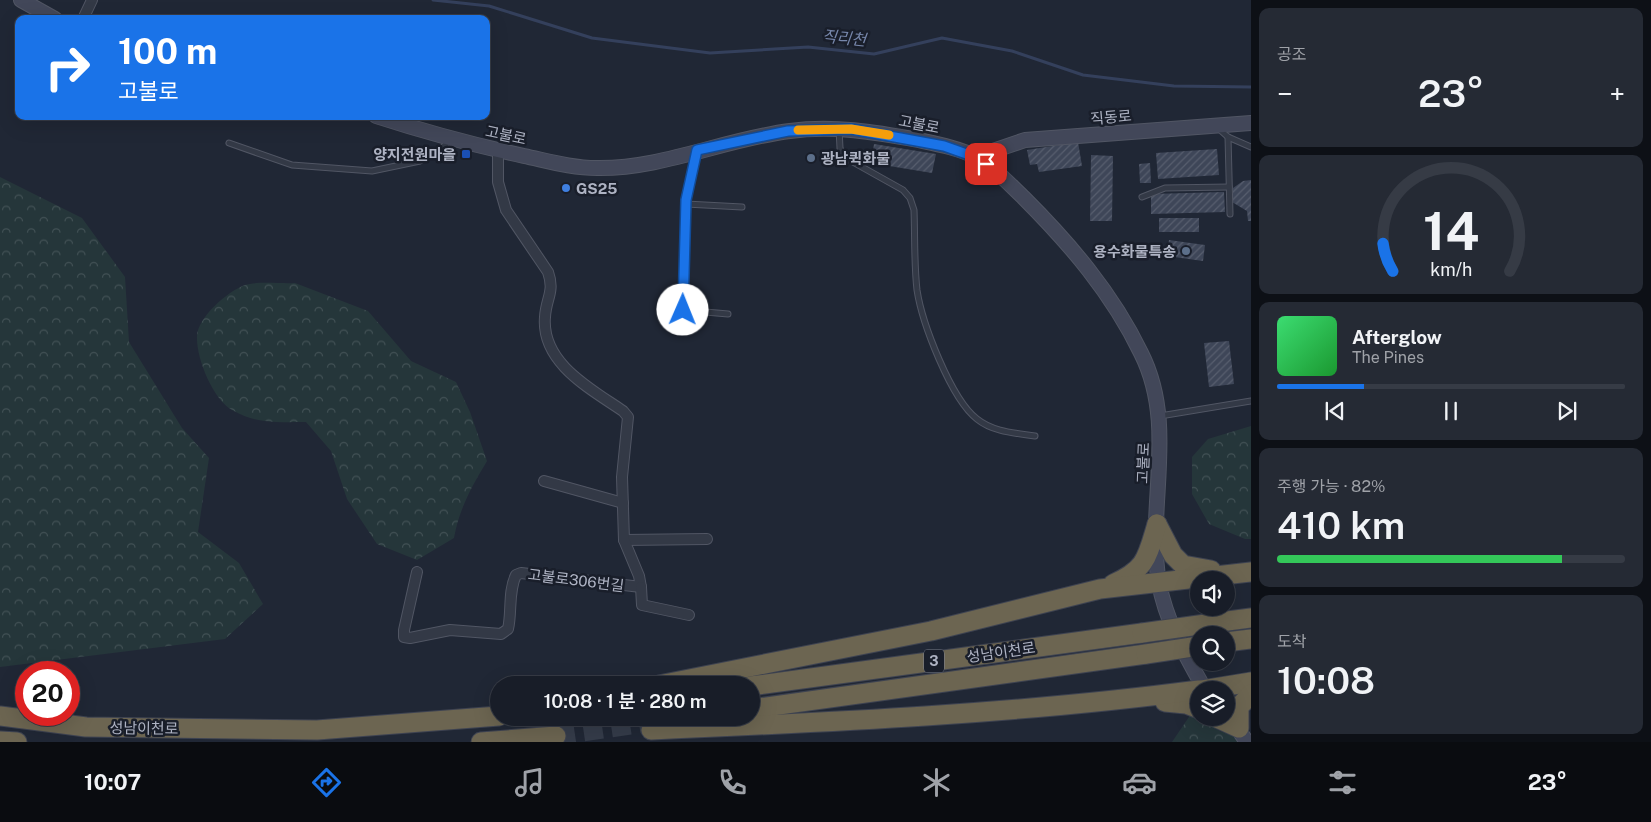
<!DOCTYPE html>
<html lang="ko">
<meta charset="utf-8">
<style>
:root{--surface:#181d28;--page:#252a34;--text:#f1f3f6;--muted:#9fa2a8;--line:#363b45;--accent:#1a73e8}
body{margin:0;font-family:"Public Sans","Noto Sans KR",sans-serif;background:var(--page);color:var(--text);height:100vh;display:flex;flex-direction:column;font-size:19px;white-space:nowrap}
*{box-sizing:border-box;margin:0}
p{font-size:16px;color:var(--muted)}
.icon{flex:none;width:28px;height:28px;fill:none;stroke:currentColor;stroke-width:2;stroke-linecap:round;stroke-linejoin:round}
.map{position:relative;flex:1;overflow:hidden}
.drawer{display:flex;flex-direction:column;gap:8px;padding:8px;background:#0d1016;width:400px}
.drawer>*{flex:none}
.guide{position:absolute;left:15px;top:15px;width:475px;height:105px;border-radius:10px;box-shadow:0 5px 20px #0002,0 0 0 1px var(--line);background:#1a73e8;color:#fff;overflow:hidden}
.controls{position:absolute;left:1190px;top:571px;display:grid;gap:10px}
.controls a{display:grid;place-items:center;width:45px;height:45px;border-radius:50%;background:var(--surface);box-shadow:0 5px 20px #0002,0 0 0 1px var(--line);font-size:25px}
.speed{position:absolute;left:15px;top:661px;display:flex;gap:10px;font-size:25px;font-weight:700;text-align:center}
.speed>*{display:grid;place-content:center;width:65px;height:65px;border-radius:50%;background:var(--surface);box-shadow:0 5px 20px #0002,0 0 0 1px var(--line);line-height:1}
.speed .limit{border:8px solid #d22;background:#fff;color:#111}
.pin{position:absolute;display:grid;place-items:center;width:42px;height:42px;color:#fff;margin:-21px;border-radius:10px;box-shadow:0 2px 8px #0006}
.me{position:absolute;width:55px;margin:-28px;rotate:1deg;stroke-linejoin:round;filter:drop-shadow(0 0 4px #0008)}
.turn{display:flex;align-items:center;gap:18px;height:105px;padding:0 20px;font-size:22px}
.turn .icon{width:65px;height:65px;stroke-width:2.5}
.turn b{display:block;font-size:35px;line-height:42px}
.big{font-size:38px;font-weight:600;line-height:1.1}
.drawer .widget{flex:1;display:flex;flex-direction:column;justify-content:center;gap:8px;min-width:0;padding:0 18px;border-radius:10px;background:var(--page)}
.drawer .dial{align-items:center;gap:0}
.dial svg{height:130px;overflow:visible;fill:none;stroke:var(--line);stroke-width:7;stroke-linecap:round;text-anchor:middle}
.dial text{fill:var(--text);stroke:none}
.song{display:flex;align-items:center;gap:15px}
.cover{width:60px;height:60px;border-radius:8px;background:linear-gradient(135deg,hsl(140 70% 55%),hsl(130 70% 35%))}
.played{height:5px;border-radius:2px;background:linear-gradient(90deg,var(--accent) 25%,var(--line) 25%)}
.keys{display:flex;justify-content:space-around;direction:ltr}
.heat{display:flex;justify-content:space-between;align-items:center;font-size:28px;direction:ltr}
.charge{height:8px;border-radius:4px;background:linear-gradient(90deg,#34c759 82%,var(--line) 0)}
.trip{position:absolute;left:490px;top:676px;width:270px;height:50px;border-radius:25px;background:var(--surface);box-shadow:0 5px 20px #0002,0 0 0 1px var(--line);font-weight:600;line-height:50px;text-align:center}
.menu{display:flex;height:80px;justify-content:space-around;align-items:center;background:#0a0c10;color:var(--muted)}
.menu .icon{width:35px;height:35px}
.menu .selected{color:var(--accent)}
.menu b{font-size:22px;color:var(--text)}
main{display:flex;flex:1;min-height:0}
.map>svg:first-child{display:block}
.forest{fill:url(#forest-crowns)}
.lines{fill:none;stroke-linecap:round;stroke-linejoin:round}
.stream{stroke:#34405c;stroke-width:3}
.building{fill:url(#building-hatch)}
.highway-tunnel{stroke:#353c4a;stroke-width:19;stroke-dasharray:19 9;stroke-linecap:butt}
.lane-casing{stroke:#515664;stroke-width:7}
.street-casing{stroke:#515664;stroke-width:12}
.secondary-casing{stroke:#515664;stroke-width:16}
.highway-casing{stroke:#3e4351;stroke-width:21}
.lane{stroke:#333946;stroke-width:5}
.street{stroke:#333946;stroke-width:10}
.secondary{stroke:#424759;stroke-width:14}
.highway{stroke:#6c6551;stroke-width:19}
.highway-bridge-casing{stroke:#3e4351;stroke-width:21;stroke-linecap:butt}
.highway-bridge{stroke:#6c6551;stroke-width:19}
.route-casing{stroke:#114b97;stroke-width:12}
.route{stroke:#1a73e8;stroke-width:9}
.slow{stroke:#f59e0b;stroke-width:9}
.transit-dot{fill:#1a4fb4;stroke:#191e2a;stroke-width:2}
.service-dot{fill:#5c6f8a;stroke:#191e2a;stroke-width:2}
.shop-dot{fill:#3f7fe0;stroke:#191e2a;stroke-width:2}
.labels{text-anchor:middle;dominant-baseline:central;stroke-width:5;stroke-linejoin:round;paint-order:stroke}
.shield{fill:#191e2a;stroke:#818695;stroke-width:1}
.shield-label{font-size:14px;font-weight:bold;fill:#aeb3c3}
.street-label{font-size:15px;fill:#aeb3c3;stroke:#191e2a}
.poi-label{font-size:15px;font-weight:bold;fill:#aeb3c3;stroke:#191e2a;text-anchor:end}
.water-label{font-size:16px;font-style:italic;fill:#7686aa;stroke:#191e2a}
</style>
<main>
<div class="map">
<svg width="1251" height="742" viewBox="0 0 1251 742">
<defs>
<pattern id="forest-crowns" width="20" height="18" patternUnits="userSpaceOnUse" patternTransform="scale(1.25)"><rect width="20" height="18" fill="#25363a"/><path d="M2 6a3 3 0 1 1 6 0M12 15a3 3 0 1 1 6 0" fill="none" stroke="#425155"/></pattern>
<pattern id="building-hatch" width="6" height="6" patternUnits="userSpaceOnUse" patternTransform="scale(1.25)"><rect width="6" height="6" fill="#3e4658"/><path d="M-1 1l2-2M0 6l6-6M5 7l2-2" fill="none" stroke="#575e6e"/></pattern>
</defs>
<rect width="100%" height="100%" fill="#202735"/>
<g class="forest">
<path d="M0 177 82 218 125 277 129 342 182 428 209 458 198 532 239 563 263 604 225 639 0 667Z"/>
<path d="M295 283 368 311 411 361 456 382 470 412 487 461C472 486 459 509 454 538L417 560 377 544 347 499 331 451 306 422C278 422 259 425 232 410 213 399 196 358 197 336 198 317 228 291 245 285 257 281 282 284 295 283Z"/>
<path d="M1251 426V539H1245L1209 524 1192 494V457L1208 439Z"/>
<path d="M1191 714 1220 731 1251 742H1172Z"/>
</g>
<g class="lines">
<path class="stream" d="M433 0 489 6 592 38 710 53 808 47 874 54 942 38 1012 51 1083 75 1174 86 1251 87"/>
</g>
<g class="building">
<path d="M1078 142 1082 166 1039 172 1037 164 1030 165 1027 150Z"/>
<path d="M874 144 936 154 932 173 877 164 878 159 872 158Z"/>
<path d="M1217 149 1219 175 1158 179 1156 153Z"/>
<path d="M1091 155 1113 156 1112 221H1090Z"/>
<path d="M1150 163 1151 183H1140L1139 164Z"/>
<path d="M1251 180V221H1248L1247 211 1232 202 1233 188 1243 181Z"/>
<path d="M1224 192 1225 212 1151 214V194Z"/>
<rect x="1159" y="218" width="40" height="14"/>
<path d="M1169 240 1205 245 1203 261 1167 256Z"/>
<path d="M1229 341 1234 384 1209 387 1204 343Z"/>
</g>
<g class="lines">
<path class="highway-tunnel" d="M556 736 651 722"/>
<defs>
<g id="lane">
<path d="M839 129 840 148 844 157 903 190 910 198 914 210C915 236 914 264 917 290 922 323 951 399 977 419 993 432 1015 433 1035 436"/>
<path d="M1219 129 1228 137 1251 147"/>
<path d="M1228 137 1230 214"/>
<path d="M229 143 292 165 372 171 420 161 439 151 450 140"/>
<path d="M696 153 686 200 683 310 728 314"/>
<path d="M1142 197 1165 188 1229 187"/>
<path d="M686 204 742 207"/>
<path d="M1160 416 1251 401"/>
</g>
<g id="street">
<path d="M83 19 92 0"/>
<path d="M544 481 623 503"/>
<path d="M624 540 707 539"/>
<path d="M417 572 404 630V637L410 638 450 630 501 634 508 629C512 612 508 591 516 575L521 573 641 587 639 576 624 540 622 477 628 417 623 411C591 389 541 363 545 317 546 298 555 292 548 272L506 210 498 182V150"/>
<path d="M641 587 642 605 689 615"/>
</g>
<g id="secondary">
<path d="M21 0 55 19"/>
<path d="M376 116C425 132 474 145 524 156 548 161 572 168 597 168 662 169 725 139 790 131 833 125 875 132 918 140 937 144 959 148 976 157 994 167 1008 183 1023 197 1070 244 1112 293 1141 353 1178 426 1146 506 1159 583 1166 622 1186 656 1205 690"/>
<path d="M975 157 1025 140 1251 123"/>
<path d="M1233 722 1247 742"/>
</g>
<g id="highway">
<path d="M1157 524 1173 555 1183 565 1211 570"/>
<path d="M1113 584C1147 569 1147 557 1157 524"/>
<path d="M1220 622 1251 618"/>
<path d="M1226 642 1251 639"/>
<path d="M659 685 931 631 1100 589 1251 572"/>
<path d="M751 686 1142 633"/>
<path d="M1202 690 1251 682"/>
<path d="M1165 702 1186 704 1199 709"/>
<path d="M751 709 1146 654"/>
<path d="M0 716 86 727 317 730 499 716"/>
<path d="M1217 718 1239 728V707L1251 694"/>
<path d="M651 730C834 722 1017 714 1199 690"/>
<path d="M0 741 17 742"/>
<path d="M481 742 556 736"/>
</g>
</defs>
<use href="#lane" class="lane-casing"/>
<use href="#street" class="street-casing"/>
<use href="#secondary" class="secondary-casing"/>
<use href="#highway" class="highway-casing"/>
<use href="#lane" class="lane"/>
<use href="#street" class="street"/>
<use href="#secondary" class="secondary"/>
<use href="#highway" class="highway"/>
<defs>
<g id="highway-bridge">
<path d="M1142 633 1220 622"/>
<path d="M1146 654 1199 646"/>
</g>
</defs>
<use href="#highway-bridge" class="highway-bridge-casing"/>
<use href="#highway-bridge" class="highway-bridge"/>
</g>
<g class="lines">
<defs>
<path id="route" d="M683 310 686 200 697 150 788 131 851 129 944 146 975 157 986 164"/>
</defs>
<use href="#route" class="route-casing"/>
<use href="#route" class="route"/>
<path class="slow" d="M798 130 851 129 889 135"/>
</g>
<rect class="transit-dot" x="461" y="149" width="10" height="10" rx="2.5"/>
<g class="service-dot">
<circle cx="811" cy="158" r="5"/>
<circle cx="1186" cy="251" r="5"/>
</g>
<circle class="shop-dot" cx="566" cy="188" r="5"/>
<g class="labels">
<rect class="shield" x="924" y="649.5" width="20" height="23" rx="4"/>
<g class="shield-label">
<text x="934" y="661">3</text>
</g>
<g class="street-label">
<text transform="translate(1111 117) rotate(-5)">직동로</text>
<text transform="translate(919 124) rotate(11)">고불로</text>
<text transform="translate(506 135) rotate(12)">고불로</text>
<text transform="translate(1143 463) rotate(-88)">고불로</text>
<text transform="translate(576 580) rotate(7)">고불로306번길</text>
<text transform="translate(1001 652) rotate(-8)">성남이천로</text>
<text transform="translate(144 728) rotate(1)">성남이천로</text>
</g>
<g class="poi-label">
<text x="456" y="154">양지전원마을</text>
<text x="821" y="158" text-anchor="start">광남퀵화물</text>
<text x="576" y="188" text-anchor="start">GS25</text>
<text x="1176" y="251">용수화물특송</text>
</g>
<g class="water-label">
<text transform="translate(844 38) rotate(6)">직리천</text>
</g>
</g>
</svg>
<div class="controls">
<a><svg class="icon" aria-label="sound" viewBox="0 0 24 24"><path d="M4 9h4l5-4v14l-5-4H4zM17 9q2 3 0 6"/></svg></a>
<a><svg class="icon" aria-label="search" viewBox="0 0 24 24"><circle cx="10" cy="10" r="6"/><path d="M15 15l6 6"/></svg></a>
<a><svg class="icon" aria-label="layers" viewBox="0 0 24 24"><path d="M12 4l9 5-9 5-9-5zM3 14l9 5 9-5"/></svg></a>
</div>
<div class="speed"><div class="limit">20</div></div>
<div class="pin" style="left:986px;top:164px;background:#d93025"><svg class="icon" aria-label="arrive" viewBox="0 0 24 24"><path d="M6 21V4h12l-3 4 3 4H6"/></svg></div>
<svg class="me" style="left:683px;top:310px" viewBox="-20 -20 40 40"><circle r="19" fill="#fff"/><path d="M0-13L10 11 0 6-10 11z" fill="#1a73e8"/></svg>
<div class="trip">10:08 · 1 분 · 280 m</div>
<div class="guide">
<div class="turn"><svg class="icon" aria-label="right" viewBox="0 0 24 24"><path d="M7 20v-9h11M14 6l5 5-5 5"/></svg><div><b>100 m</b>고불로</div></div>
</div>
</div>
<section class="drawer">
<div class="widget"><p>공조</p>
<div class="heat"><a>−</a><b class="big">23°</b><a>+</a></div>
</div>
<div class="widget dial"><svg viewBox="0 0 100 80">
<path d="M14 69A42 42 0 1 1 86 69"/>
<path d="M14 69A42 42 0 0 1 8 52" stroke="#1a73e8"/>
<text x="50" y="56" font-size="32" font-weight="700">14</text>
<text x="50" y="72" font-size="11">km/h</text>
</svg></div>
<div class="widget">
<div class="song"><i class="cover"></i><div><b>Afterglow</b><p>The Pines</p></div></div>
<div class="played"></div>
<div class="keys"><svg class="icon" aria-label="previous" viewBox="0 0 24 24"><path d="M18 5L8 12l10 7zM5 5v14"/></svg><svg class="icon" aria-label="pause" viewBox="0 0 24 24"><path d="M8 5v14M16 5v14"/></svg><svg class="icon" aria-label="next" viewBox="0 0 24 24"><path d="M6 5l10 7-10 7zM19 5v14"/></svg></div>
</div>
<div class="widget"><p>주행 가능 · 82%</p><b class="big">410 km</b><div class="charge"></div></div>
<div class="widget"><p>도착</p><b class="big">10:08</b></div>
</section>
</main>
<nav class="menu">
<b>10:07</b>
<svg class="icon selected" aria-label="directions" viewBox="0 0 24 24"><path d="M12 3l9 9-9 9-9-9zM9 14v-3h6M13 9l2 2-2 2"/></svg>
<svg class="icon" aria-label="music" viewBox="0 0 24 24"><path d="M9 18V5l10-2v13"/><circle cx="6" cy="18" r="3"/><circle cx="16" cy="16" r="3"/></svg>
<svg class="icon" aria-label="phone" viewBox="0 0 24 24"><path d="M5 4h4l2 5-3 2q2 4 5 5l2-3 5 2v4C11 20 4 13 5 4z"/></svg>
<svg class="icon" aria-label="climate" viewBox="0 0 24 24"><path d="M12 3v18M4 7l16 10M4 17L20 7"/></svg>
<svg class="icon" aria-label="car" viewBox="0 0 24 24"><path d="M5 17H2v-5l4-1 3-4h7l3 4 3 1v5h-3M9 17h6M6 11h13"/><circle cx="7" cy="17" r="2"/><circle cx="17" cy="17" r="2"/></svg>
<svg class="icon" aria-label="filters" viewBox="0 0 24 24"><path d="M4 7h16M4 17h16"/><circle cx="9" cy="7" r="2"/><circle cx="15" cy="17" r="2"/></svg>
<b>23°</b>
</nav>
